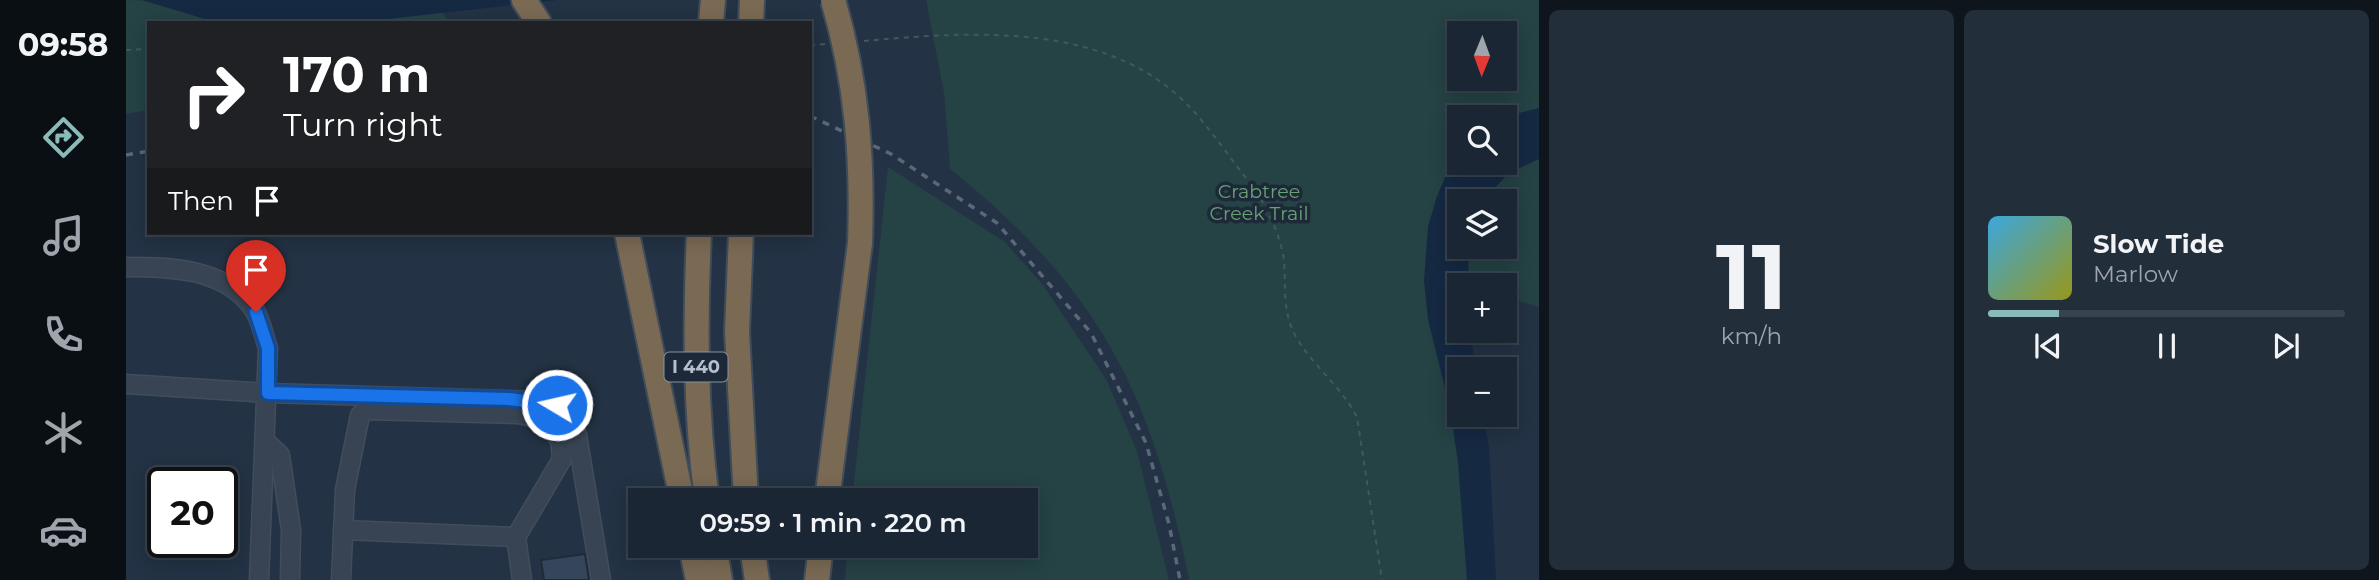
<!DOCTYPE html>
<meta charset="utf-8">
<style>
:root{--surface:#1a2633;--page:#232e3b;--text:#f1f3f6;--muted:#9fa5ac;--line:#38434e;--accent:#8bbbb9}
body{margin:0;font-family:Montserrat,sans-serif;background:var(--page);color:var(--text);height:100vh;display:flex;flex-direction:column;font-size:26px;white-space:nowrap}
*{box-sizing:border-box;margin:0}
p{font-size:23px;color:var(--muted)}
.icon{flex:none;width:38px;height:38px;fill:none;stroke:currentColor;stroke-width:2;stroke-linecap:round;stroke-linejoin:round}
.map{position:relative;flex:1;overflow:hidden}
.panel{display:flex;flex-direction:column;gap:10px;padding:10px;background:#0e151c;width:840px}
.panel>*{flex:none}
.hud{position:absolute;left:21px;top:21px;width:665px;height:214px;border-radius:0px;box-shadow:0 4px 18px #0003,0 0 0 2px var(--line);background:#202124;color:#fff;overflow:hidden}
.needle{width:46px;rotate:181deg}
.tools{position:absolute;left:1321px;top:21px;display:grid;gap:14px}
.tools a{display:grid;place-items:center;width:70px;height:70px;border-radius:0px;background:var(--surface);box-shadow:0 4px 18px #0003,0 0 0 2px var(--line);font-size:35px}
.speed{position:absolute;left:21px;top:467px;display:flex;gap:14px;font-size:35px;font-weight:700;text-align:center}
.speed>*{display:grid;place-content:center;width:91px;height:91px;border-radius:50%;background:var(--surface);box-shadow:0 4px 18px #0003,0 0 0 2px var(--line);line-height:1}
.speed .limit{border:4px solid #111;border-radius:10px;background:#fff;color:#111}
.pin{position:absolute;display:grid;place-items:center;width:60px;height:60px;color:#fff;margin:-72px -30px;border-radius:50% 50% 50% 0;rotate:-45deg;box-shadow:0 0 7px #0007}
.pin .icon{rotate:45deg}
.me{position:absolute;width:77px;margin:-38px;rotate:279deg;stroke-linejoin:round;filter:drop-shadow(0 0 5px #0008)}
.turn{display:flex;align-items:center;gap:24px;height:147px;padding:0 21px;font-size:32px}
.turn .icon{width:91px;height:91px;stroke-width:2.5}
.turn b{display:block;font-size:49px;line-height:60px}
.then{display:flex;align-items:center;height:66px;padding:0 21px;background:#0003;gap:14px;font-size:26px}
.panel .tile{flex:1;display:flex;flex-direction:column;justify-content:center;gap:10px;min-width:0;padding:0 24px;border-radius:10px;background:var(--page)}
.panel .dial{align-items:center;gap:0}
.dial b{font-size:91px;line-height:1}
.song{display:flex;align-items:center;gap:21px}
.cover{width:84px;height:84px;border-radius:10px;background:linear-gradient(135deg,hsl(200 70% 55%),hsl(60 70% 35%))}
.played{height:7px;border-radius:4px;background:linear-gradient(90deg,var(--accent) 20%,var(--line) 20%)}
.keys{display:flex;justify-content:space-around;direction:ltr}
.panel .tiles{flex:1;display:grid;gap:10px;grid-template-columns:repeat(2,1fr)}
.trip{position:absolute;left:502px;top:488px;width:410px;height:70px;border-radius:0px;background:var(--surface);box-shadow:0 4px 18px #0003,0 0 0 2px var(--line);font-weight:600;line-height:70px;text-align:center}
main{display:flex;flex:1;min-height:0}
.dock{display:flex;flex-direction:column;width:126px;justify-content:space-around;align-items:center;background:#0a0f14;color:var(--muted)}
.dock .icon{width:49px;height:49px}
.dock .on{color:var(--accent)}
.dock b{font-size:32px;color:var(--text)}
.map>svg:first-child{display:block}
.green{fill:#254244;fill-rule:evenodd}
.water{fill:#152943}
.building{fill:#35465a;stroke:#1f2b3a;stroke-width:2}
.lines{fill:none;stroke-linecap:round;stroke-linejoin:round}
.minor-casing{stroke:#424d5c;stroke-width:21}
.highway-casing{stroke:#404c5a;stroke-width:28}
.path{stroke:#3f5a5c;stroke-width:2;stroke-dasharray:5 5;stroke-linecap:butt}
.minor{stroke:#384453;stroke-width:18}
.highway{stroke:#7a6a54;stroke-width:24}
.rail{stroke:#5a687a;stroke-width:3.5;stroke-dasharray:7 7;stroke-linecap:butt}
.highway-bridge-casing{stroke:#404c5a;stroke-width:28;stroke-linecap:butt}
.highway-bridge{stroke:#7a6a54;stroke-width:24}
.route-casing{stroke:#114b97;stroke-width:18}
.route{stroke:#1a73e8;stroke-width:12}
.labels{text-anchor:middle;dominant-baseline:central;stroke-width:7;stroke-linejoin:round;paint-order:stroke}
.shield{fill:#1d2938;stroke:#8792a0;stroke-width:2}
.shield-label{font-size:18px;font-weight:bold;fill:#b5bfcd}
.park-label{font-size:19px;fill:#6aa075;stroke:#1d2938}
</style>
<main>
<nav class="dock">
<b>09:58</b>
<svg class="icon on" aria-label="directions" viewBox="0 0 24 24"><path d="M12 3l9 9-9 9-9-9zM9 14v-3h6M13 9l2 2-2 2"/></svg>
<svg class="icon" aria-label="music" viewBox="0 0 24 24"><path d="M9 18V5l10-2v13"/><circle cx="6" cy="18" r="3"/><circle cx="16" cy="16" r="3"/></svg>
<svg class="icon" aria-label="phone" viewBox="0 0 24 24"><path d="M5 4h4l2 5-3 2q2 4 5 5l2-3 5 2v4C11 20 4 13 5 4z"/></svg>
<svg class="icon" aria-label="climate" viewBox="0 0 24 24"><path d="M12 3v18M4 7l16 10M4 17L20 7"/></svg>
<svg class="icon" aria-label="car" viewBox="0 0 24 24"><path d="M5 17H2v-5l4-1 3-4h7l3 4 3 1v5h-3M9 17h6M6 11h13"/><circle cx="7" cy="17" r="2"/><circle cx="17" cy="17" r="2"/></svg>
</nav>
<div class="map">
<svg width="1413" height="580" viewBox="0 0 1413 580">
<rect width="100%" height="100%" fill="#233244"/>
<g class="green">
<path d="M0 0 312 6 324 23H23V110L0 114Z"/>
<path d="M800 0H1413V307L1379 297V285H1334V415L1346 580H1063C1026 393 974 290 824 169L818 93ZM1334 33H1379V79H1334ZM1334 117H1379V163H1334ZM1334 201H1379V247H1334Z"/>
<path d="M762 167 879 242 917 285 980 379 1011 451 1043 580H719L722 546H900V500H726Z"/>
</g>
<g class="water">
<path d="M16 0H432L226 23 79 19Z"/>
<path d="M1413 108V159L1383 173 1356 201H1334V247H1343L1342 285H1334V331H1344L1350 369H1334V415H1357L1363 447 1370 580H1341L1332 462 1324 409 1302 319 1298 281 1302 227 1311 196 1333 145 1334 163H1379L1378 117Z"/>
</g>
<path class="building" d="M459 554 463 580H418L415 560Z"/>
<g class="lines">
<defs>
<g id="minor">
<path d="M0 267C45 267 101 268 129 311 135 321 138 337 142 348L133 580"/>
<path d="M0 384 142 393 414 401 431 405 445 418 451 435 475 580"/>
<path d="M140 442 154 455 165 530 164 580"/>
<path d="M217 530 390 537"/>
<path d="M215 580 219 490 234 415 241 410 392 414 417 419 434 440 436 459 390 537 396 580"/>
</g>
<g id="highway">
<path d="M398 0 413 23"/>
<path d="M585 23 587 0"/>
<path d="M625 23 626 0"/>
<path d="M501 233 556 500"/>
<path d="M573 233C569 323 569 411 581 500"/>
<path d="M615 233 611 332 620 500"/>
<path d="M701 500 734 243"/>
<path d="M565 546 572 580"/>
<path d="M588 546 594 580"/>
<path d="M626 546 631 580"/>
<path d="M691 580 695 546"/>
</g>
</defs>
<use href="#minor" class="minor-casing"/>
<use href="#highway" class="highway-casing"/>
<g class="path">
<path d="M738 41C839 32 966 22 1049 93 1070 111 1085 132 1101 153 1114 171 1131 190 1141 210 1148 223 1156 245 1158 260 1160 287 1156 312 1170 337 1187 366 1214 385 1231 417L1256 580"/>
<path d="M684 45 701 44"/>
<path d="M0 50 23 49"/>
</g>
<use href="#minor" class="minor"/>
<use href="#highway" class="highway"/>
<g class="rail">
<path d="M684 116 765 154 871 223 965 333 1020 443 1043 524 1054 580"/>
<path d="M0 155 23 151"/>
</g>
<defs>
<path id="highway-bridge" d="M707 0C731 81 737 159 734 243"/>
</defs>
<use href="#highway-bridge" class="highway-bridge-casing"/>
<use href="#highway-bridge" class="highway-bridge"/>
</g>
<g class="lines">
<defs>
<path id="route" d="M130 312 142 348V393L383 399 431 405"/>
</defs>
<use href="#route" class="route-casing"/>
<use href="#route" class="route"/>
</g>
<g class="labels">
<rect class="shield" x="538.5" y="352.5" width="63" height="29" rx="5"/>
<g class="shield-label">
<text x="570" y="367">I 440</text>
</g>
<g class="park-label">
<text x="1133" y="191">Crabtree<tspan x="1133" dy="22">Creek Trail</tspan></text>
</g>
</g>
</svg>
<div class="tools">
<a><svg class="needle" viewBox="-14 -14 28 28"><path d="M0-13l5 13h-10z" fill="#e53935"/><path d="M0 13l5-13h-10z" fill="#9fa5ac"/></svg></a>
<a><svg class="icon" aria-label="search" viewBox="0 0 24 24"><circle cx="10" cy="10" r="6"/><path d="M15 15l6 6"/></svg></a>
<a><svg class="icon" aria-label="layers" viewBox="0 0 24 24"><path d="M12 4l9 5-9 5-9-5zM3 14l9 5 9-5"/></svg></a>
<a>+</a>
<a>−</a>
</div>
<div class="speed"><div class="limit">20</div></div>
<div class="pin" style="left:130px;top:312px;background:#d93025"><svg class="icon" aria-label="arrive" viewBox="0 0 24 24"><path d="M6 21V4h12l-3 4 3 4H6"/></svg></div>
<svg class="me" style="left:431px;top:405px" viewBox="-20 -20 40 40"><circle r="17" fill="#1a73e8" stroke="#fff" stroke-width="3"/><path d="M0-11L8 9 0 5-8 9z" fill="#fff"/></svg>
<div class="trip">09:59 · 1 min · 220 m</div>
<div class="hud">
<div class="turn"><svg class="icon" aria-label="right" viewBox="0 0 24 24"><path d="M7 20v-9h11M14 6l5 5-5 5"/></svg><div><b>170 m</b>Turn right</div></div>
<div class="then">Then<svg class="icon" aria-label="arrive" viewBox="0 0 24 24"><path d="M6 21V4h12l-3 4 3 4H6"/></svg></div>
</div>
</div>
<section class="panel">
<div class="tiles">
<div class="tile dial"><b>11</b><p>km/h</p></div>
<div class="tile">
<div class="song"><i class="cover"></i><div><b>Slow Tide</b><p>Marlow</p></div></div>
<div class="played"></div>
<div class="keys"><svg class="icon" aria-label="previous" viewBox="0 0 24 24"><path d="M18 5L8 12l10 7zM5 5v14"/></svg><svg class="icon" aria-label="pause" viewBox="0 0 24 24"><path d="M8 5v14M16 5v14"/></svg><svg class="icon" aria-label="next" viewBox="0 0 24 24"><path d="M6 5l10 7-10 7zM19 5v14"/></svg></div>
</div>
</div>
</section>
</main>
